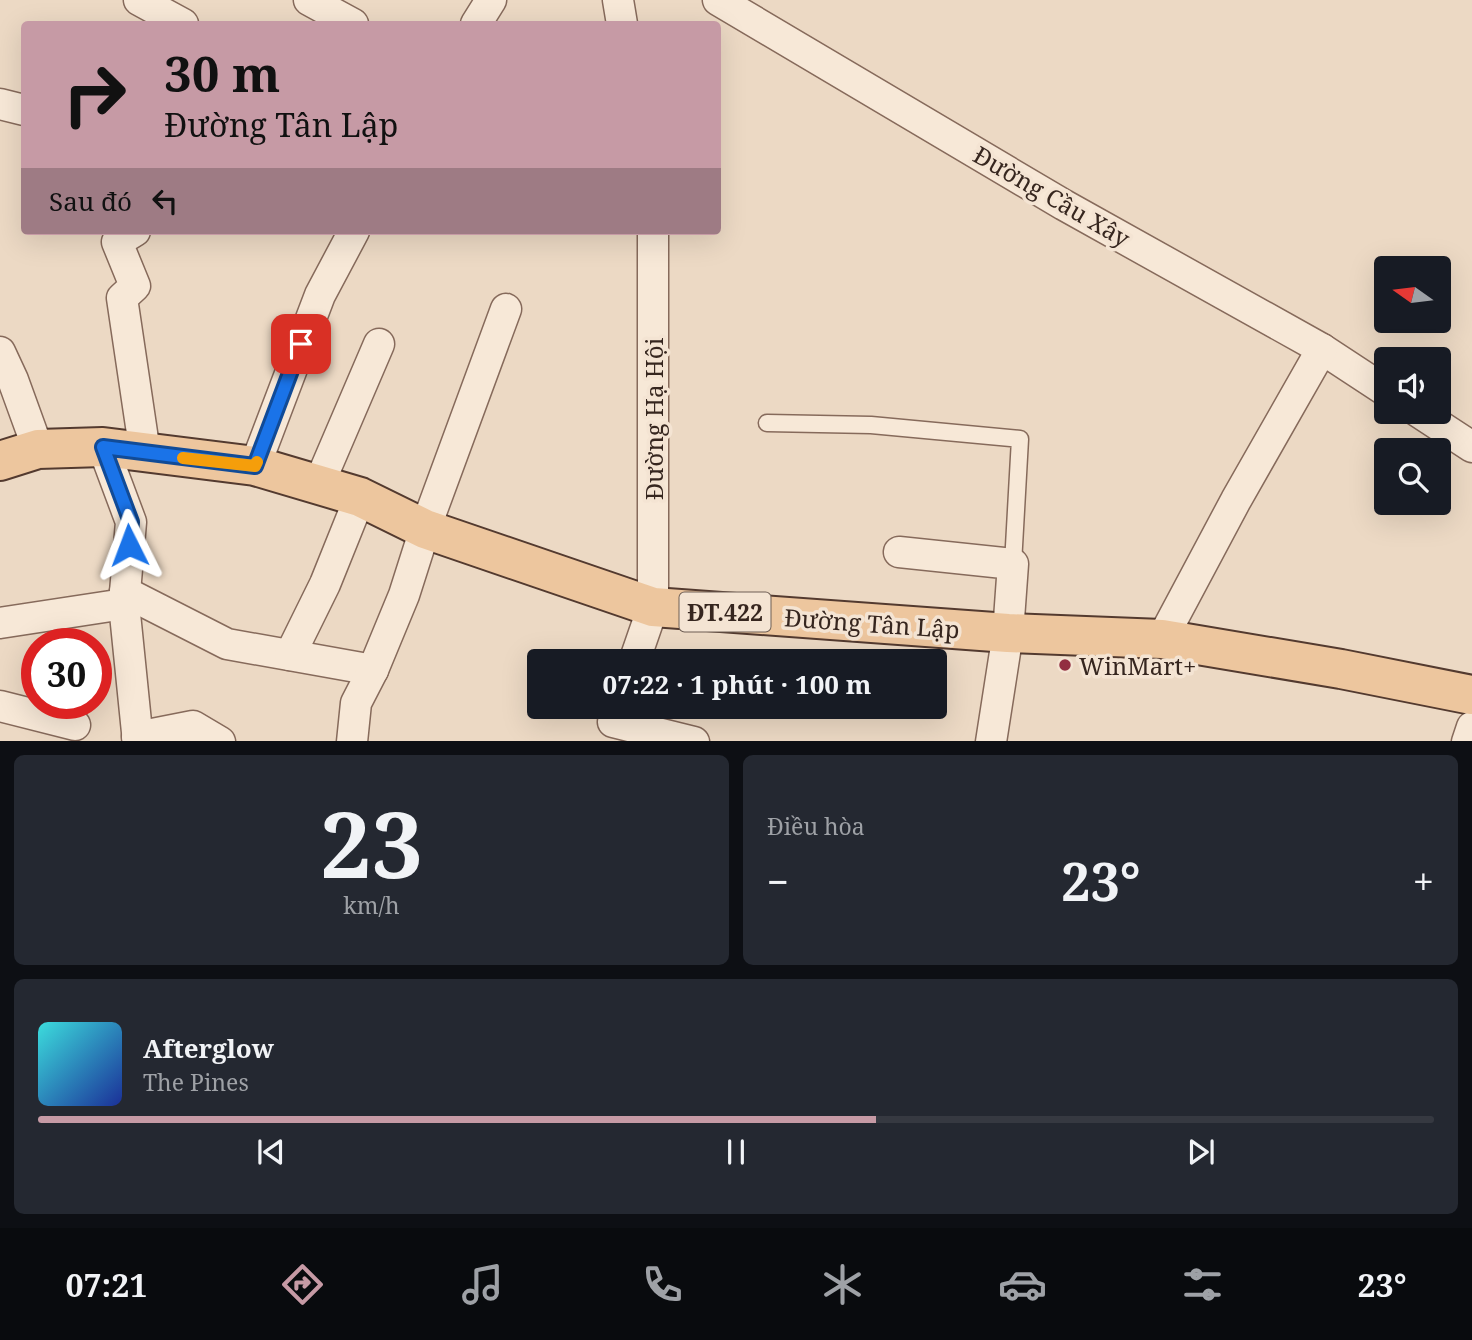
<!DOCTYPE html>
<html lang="vi">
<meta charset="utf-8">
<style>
:root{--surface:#171b24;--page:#242831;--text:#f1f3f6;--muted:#9ea1a6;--line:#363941;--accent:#c69aa5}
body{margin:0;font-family:"Noto Serif",serif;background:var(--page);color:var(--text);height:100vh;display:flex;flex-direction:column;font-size:26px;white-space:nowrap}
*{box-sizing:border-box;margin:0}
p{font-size:23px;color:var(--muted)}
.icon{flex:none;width:38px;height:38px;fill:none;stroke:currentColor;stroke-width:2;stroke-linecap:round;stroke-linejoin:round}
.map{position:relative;height:741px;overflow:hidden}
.side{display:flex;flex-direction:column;gap:14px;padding:14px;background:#0d0f14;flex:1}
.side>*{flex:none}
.hud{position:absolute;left:21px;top:21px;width:700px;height:214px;border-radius:7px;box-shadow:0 7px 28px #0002;background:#c69aa5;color:#111;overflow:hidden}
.needle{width:46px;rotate:284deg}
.fabs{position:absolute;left:1374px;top:256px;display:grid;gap:14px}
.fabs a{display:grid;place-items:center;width:77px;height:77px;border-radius:7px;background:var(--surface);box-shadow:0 7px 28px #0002;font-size:35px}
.speed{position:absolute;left:21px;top:628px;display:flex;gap:14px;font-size:35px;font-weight:700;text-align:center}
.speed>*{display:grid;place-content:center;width:91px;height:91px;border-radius:50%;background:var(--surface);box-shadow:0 7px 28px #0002;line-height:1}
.speed .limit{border:10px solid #d22;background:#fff;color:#111}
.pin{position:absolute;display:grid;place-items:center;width:60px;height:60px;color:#fff;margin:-30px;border-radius:14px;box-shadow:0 4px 10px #0006}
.me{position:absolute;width:77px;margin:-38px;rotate:357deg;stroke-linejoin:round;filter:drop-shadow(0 0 5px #0008)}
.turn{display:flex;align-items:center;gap:24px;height:147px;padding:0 28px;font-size:32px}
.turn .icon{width:91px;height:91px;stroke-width:2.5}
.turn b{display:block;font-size:49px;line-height:60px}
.then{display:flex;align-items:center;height:66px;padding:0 28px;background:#0003;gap:14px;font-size:26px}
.big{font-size:52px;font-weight:700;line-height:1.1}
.side .card{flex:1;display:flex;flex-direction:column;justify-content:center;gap:10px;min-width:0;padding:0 24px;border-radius:10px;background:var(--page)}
.side .dial{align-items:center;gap:0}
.dial b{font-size:91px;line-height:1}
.song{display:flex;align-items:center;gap:21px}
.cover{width:84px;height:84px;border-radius:10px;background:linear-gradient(135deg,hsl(180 70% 55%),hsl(230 70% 35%))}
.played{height:7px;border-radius:4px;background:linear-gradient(90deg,var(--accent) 60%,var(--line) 60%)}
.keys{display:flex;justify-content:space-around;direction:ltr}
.heat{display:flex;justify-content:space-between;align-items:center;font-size:38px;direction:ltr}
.side .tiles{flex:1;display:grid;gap:14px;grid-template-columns:1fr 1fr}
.card:last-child{grid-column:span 2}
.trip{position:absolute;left:527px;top:649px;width:420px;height:70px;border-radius:7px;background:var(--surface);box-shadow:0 7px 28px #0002;font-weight:700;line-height:70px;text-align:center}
.tab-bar{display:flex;height:112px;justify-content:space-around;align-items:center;background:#090b0e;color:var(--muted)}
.tab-bar .icon{width:49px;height:49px}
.tab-bar .current{color:var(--accent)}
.tab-bar b{font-size:32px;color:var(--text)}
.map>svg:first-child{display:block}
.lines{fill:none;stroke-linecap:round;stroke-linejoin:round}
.service-casing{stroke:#866a5b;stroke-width:19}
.minor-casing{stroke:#866a5b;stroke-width:33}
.primary-casing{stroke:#533a2f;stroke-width:42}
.service{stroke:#f7e8d7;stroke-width:16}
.minor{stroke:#f7e8d7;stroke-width:30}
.primary{stroke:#edc69e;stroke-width:38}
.route-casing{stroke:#114b97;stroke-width:18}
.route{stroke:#1a73e8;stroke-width:12}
.slow{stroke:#f59e0b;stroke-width:12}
.poi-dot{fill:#922e41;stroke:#f4e4d3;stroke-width:2.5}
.labels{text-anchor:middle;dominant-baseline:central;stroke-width:7;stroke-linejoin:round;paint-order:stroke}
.shield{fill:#f4e4d3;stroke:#6f5f55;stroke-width:2}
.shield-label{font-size:23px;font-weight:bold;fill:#36261f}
.street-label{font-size:24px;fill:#36261f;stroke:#f4e4d3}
.poi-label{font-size:24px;fill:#36261f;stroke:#f4e4d3;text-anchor:start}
</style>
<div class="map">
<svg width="1472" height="742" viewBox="0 0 1472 742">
<rect width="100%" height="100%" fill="#ecd9c4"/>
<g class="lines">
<defs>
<path id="service" d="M767 423 871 425 1020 439 1013 564"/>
<g id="minor">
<path d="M139 0 183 24"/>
<path d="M309 0 353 24"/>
<path d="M618 0 622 24"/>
<path d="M718 0 1064 205 1322 349 1386 391"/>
<path d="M476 24 491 0"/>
<path d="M0 104 24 110"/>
<path d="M135 231 117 242 135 286 122 298 145 453"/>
<path d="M0 352 13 380 38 449"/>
<path d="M1417 411 1472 447"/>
<path d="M103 447 131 522 124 604 138 742"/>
<path d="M255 466 320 295 354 231"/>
<path d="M319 484 379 344"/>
<path d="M899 552 1013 564 1008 633 991 742"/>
<path d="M125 592 227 644 373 670"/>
<path d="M0 623 124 604"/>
<path d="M1162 639 1236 500 1322 349"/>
<path d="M290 655 325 584 360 497"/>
<path d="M634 662 653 607V231"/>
<path d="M0 706 75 725"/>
<path d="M613 722 694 742"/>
<path d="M137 737 193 726 220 742"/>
<path d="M352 742 356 703 373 670 404 595 425 529 506 309"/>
<path d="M1467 742 1472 727"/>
</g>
<path id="primary" d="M0 461 38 449 103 447 255 466 360 497 425 529 653 607 1008 633 1162 639 1341 669 1472 695"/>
</defs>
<use href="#service" class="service-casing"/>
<use href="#minor" class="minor-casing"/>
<use href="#primary" class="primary-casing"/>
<use href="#service" class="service"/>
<use href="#minor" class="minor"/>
<use href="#primary" class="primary"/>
</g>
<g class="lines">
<defs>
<path id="route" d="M129 545 131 522 103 447 255 466 301 344"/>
</defs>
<use href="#route" class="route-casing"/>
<use href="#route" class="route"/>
<path class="slow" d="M183 458 255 466 257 462"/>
</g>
<circle class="poi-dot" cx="1065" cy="665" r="7"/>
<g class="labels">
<rect class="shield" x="679.5" y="592.5" width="91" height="39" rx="5"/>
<g class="shield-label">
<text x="725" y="612">ĐT.422</text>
</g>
<g class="street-label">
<text transform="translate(1052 196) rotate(30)">Đường Cầu Xây</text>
<text transform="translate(653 419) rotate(-90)">Đường Hạ Hội</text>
<text transform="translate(872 623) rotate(4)">Đường Tân Lập</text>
</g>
<g class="poi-label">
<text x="1079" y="665">WinMart+</text>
</g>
</g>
</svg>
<div class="fabs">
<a><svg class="needle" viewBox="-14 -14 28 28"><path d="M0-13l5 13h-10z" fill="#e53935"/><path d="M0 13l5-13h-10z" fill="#9ea1a6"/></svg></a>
<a><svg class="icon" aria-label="sound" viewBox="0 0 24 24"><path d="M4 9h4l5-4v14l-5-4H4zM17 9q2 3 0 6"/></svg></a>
<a><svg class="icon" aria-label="search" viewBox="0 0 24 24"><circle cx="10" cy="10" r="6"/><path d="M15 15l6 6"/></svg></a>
</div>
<div class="speed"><div class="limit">30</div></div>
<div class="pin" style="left:301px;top:344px;background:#d93025"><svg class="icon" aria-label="arrive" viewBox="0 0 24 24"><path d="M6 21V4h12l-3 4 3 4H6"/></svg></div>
<svg class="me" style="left:129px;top:545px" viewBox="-20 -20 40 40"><path d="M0-17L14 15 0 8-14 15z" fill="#1a73e8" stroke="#fff" stroke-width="4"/></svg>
<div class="trip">07:22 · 1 phút · 100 m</div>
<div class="hud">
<div class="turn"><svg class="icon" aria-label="right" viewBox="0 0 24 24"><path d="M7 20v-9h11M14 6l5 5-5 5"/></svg><div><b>30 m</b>Đường Tân Lập</div></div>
<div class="then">Sau đó<svg class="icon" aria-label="left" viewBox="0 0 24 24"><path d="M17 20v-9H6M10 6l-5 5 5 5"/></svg></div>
</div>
</div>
<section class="side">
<div class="tiles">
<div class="card dial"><b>23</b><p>km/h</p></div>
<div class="card"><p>Điều hòa</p>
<div class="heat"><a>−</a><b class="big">23°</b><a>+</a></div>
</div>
<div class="card">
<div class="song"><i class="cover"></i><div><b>Afterglow</b><p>The Pines</p></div></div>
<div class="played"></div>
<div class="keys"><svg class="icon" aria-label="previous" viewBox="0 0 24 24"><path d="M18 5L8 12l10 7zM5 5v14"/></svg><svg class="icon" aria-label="pause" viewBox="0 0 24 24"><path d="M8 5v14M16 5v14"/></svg><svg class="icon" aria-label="next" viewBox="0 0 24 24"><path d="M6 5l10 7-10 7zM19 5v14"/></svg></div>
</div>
</div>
</section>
<nav class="tab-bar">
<b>07:21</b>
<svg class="icon current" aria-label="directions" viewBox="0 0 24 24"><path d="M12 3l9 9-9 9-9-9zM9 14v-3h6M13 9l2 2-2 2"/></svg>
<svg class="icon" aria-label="music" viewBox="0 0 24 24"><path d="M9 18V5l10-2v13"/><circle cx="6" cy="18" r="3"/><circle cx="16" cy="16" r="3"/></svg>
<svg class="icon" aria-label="phone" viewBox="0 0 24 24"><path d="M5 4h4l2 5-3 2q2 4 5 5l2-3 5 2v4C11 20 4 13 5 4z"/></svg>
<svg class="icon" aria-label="climate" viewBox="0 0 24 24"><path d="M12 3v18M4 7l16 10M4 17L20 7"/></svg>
<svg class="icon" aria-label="car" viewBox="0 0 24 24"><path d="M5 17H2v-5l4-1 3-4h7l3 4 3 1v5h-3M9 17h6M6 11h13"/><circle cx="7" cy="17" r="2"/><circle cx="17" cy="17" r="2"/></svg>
<svg class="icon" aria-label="filters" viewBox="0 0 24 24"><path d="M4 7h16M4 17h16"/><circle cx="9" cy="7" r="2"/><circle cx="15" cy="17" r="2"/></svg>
<b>23°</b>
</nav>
